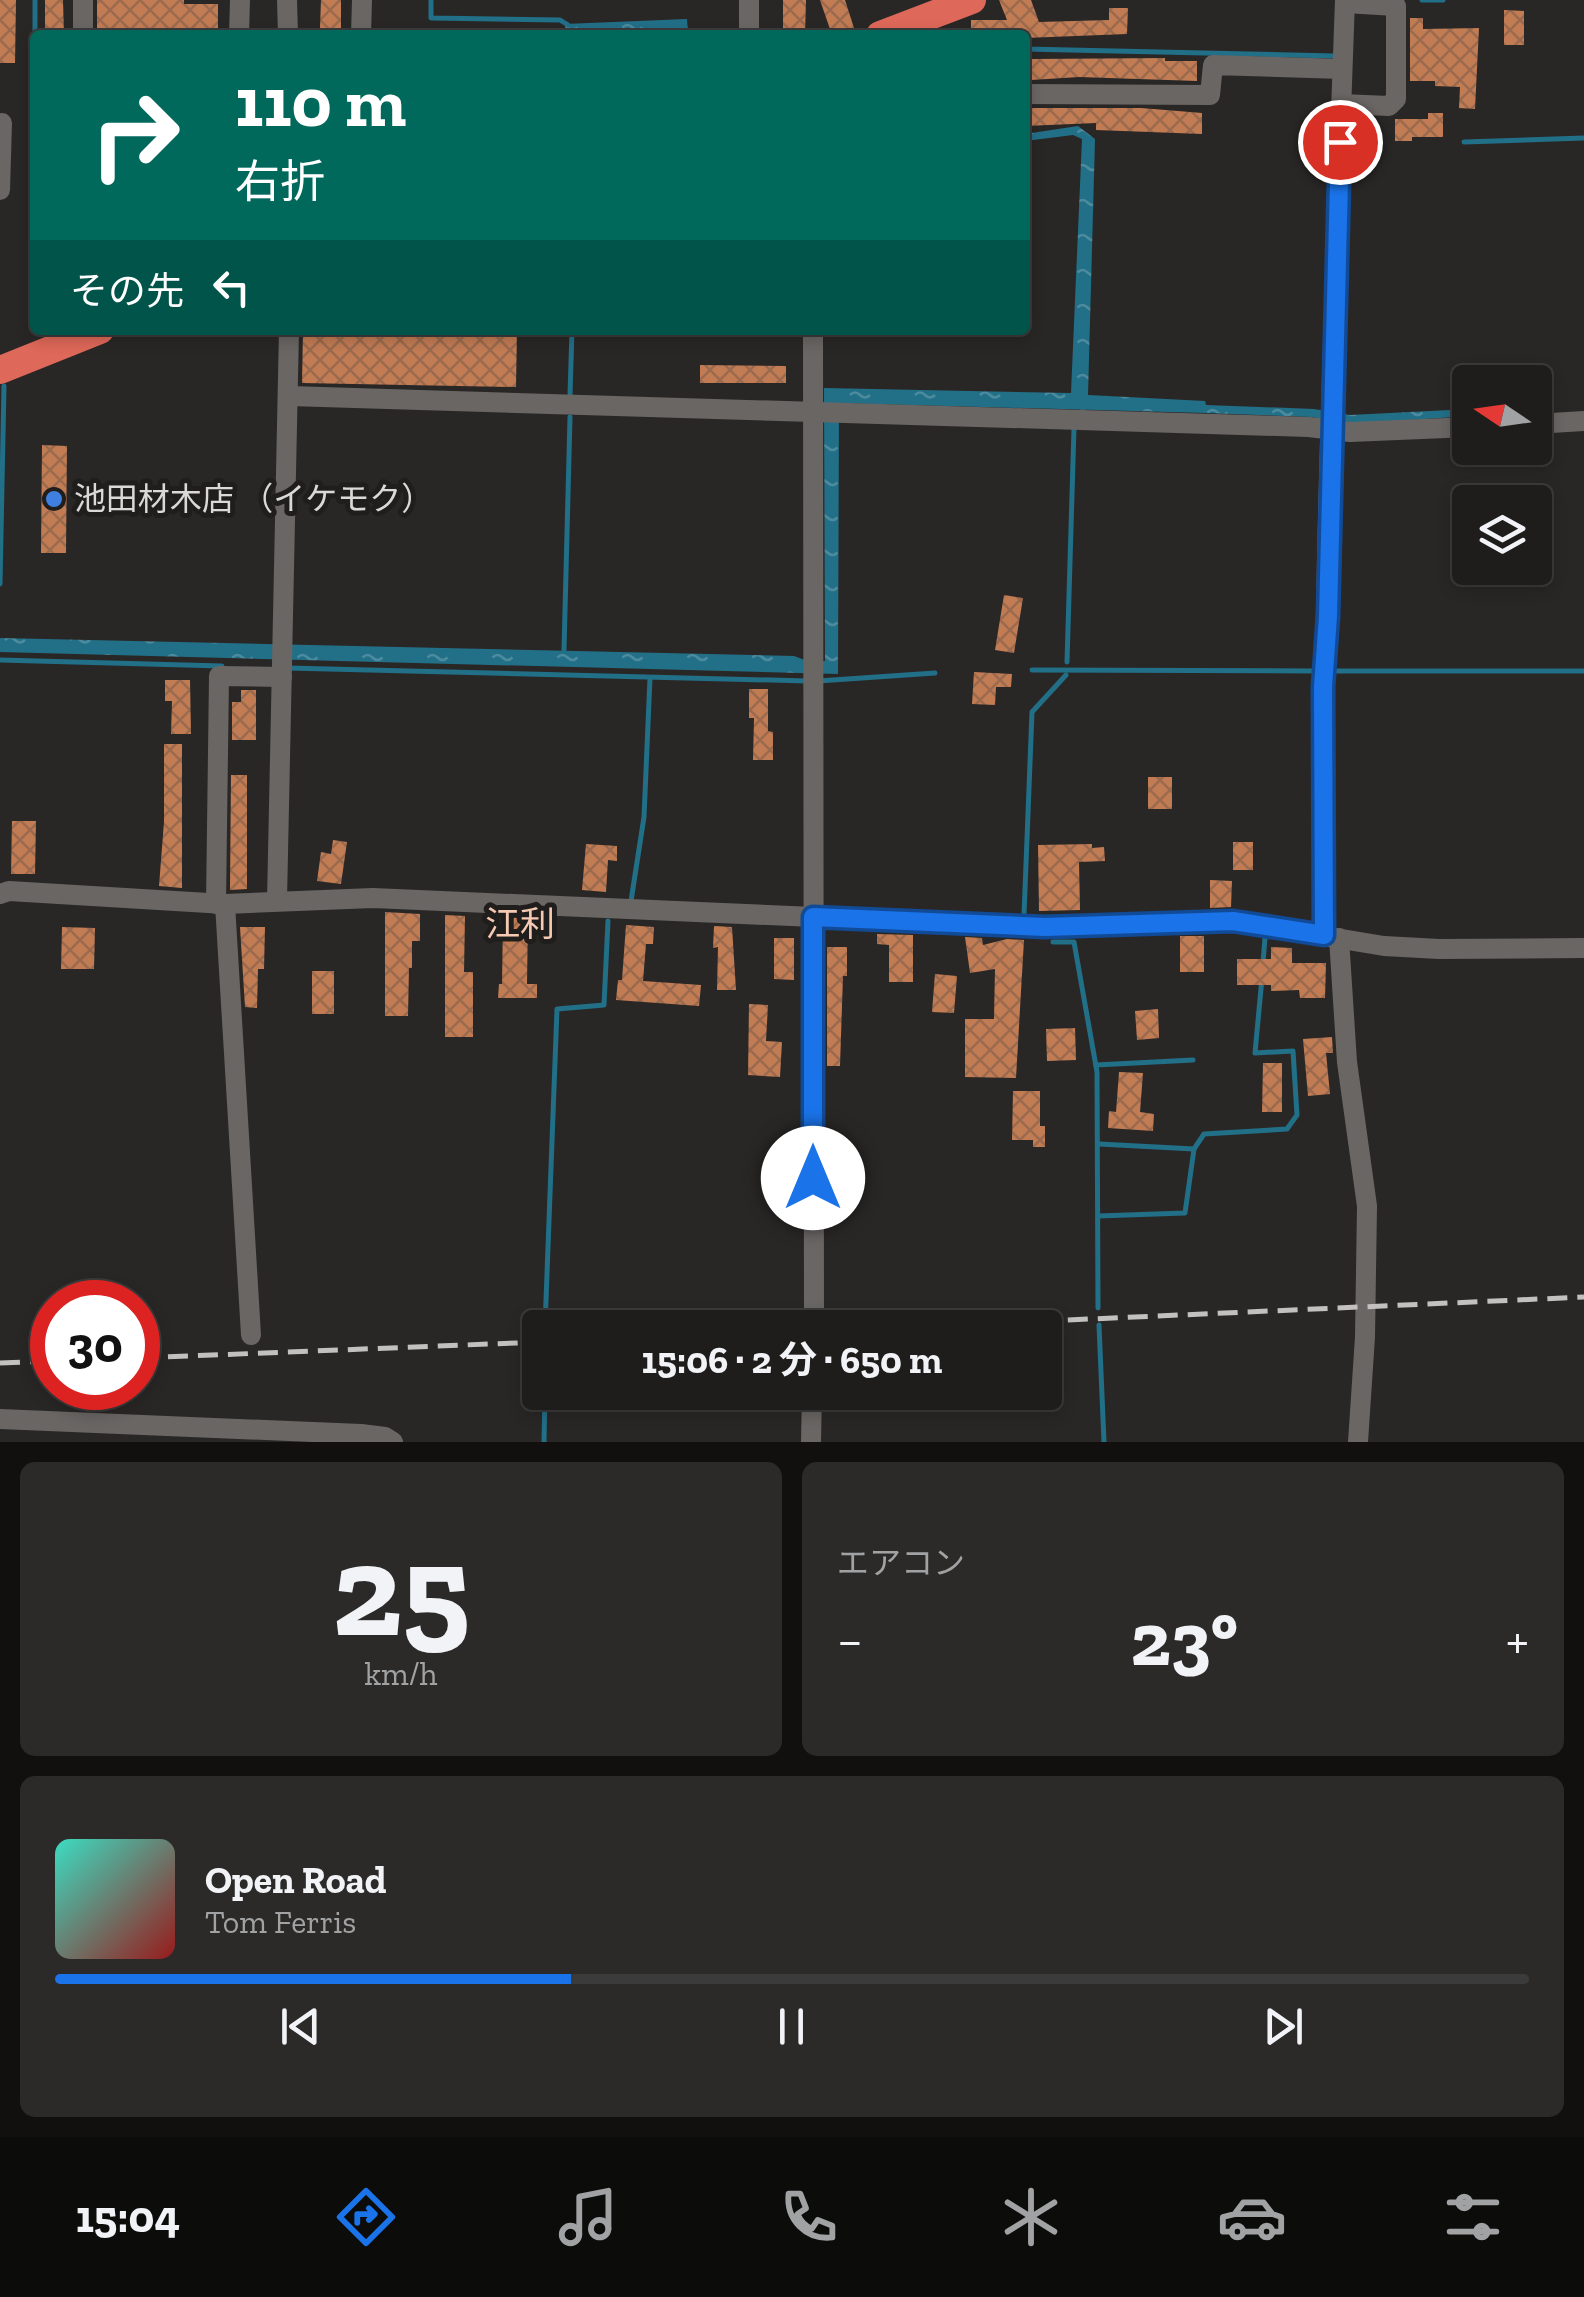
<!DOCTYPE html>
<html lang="ja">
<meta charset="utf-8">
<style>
:root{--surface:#1f1d1c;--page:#2c2a29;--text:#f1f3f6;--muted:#a1a2a3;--line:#3c3b3b;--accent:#1a73e8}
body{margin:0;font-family:"Zilla Slab","Noto Sans JP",serif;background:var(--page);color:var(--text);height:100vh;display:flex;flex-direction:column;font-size:38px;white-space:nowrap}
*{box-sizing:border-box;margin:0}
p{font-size:32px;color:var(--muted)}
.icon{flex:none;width:55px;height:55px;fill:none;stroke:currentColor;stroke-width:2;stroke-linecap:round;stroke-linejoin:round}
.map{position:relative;height:1442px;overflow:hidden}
.details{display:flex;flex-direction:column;gap:20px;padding:20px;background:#11100f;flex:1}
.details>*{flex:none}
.hud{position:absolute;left:30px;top:30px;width:1000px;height:305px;border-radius:10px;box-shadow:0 5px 15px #0003,0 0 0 2px var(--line);background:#00695c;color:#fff;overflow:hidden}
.needle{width:65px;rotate:283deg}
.tools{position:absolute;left:1452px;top:365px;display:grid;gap:20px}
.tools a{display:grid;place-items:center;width:100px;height:100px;border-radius:10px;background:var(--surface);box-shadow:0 5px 15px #0003,0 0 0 2px var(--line);font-size:50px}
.speed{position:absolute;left:30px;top:1280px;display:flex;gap:20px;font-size:50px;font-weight:700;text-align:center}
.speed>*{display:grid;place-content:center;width:130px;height:130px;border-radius:50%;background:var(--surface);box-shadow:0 5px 15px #0003,0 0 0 2px var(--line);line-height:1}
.speed .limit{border:15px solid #d22;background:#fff;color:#111}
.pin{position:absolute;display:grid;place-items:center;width:85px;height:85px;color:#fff;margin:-42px;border:5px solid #fff;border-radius:50%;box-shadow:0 2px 10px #0007}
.me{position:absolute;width:110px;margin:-55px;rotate:0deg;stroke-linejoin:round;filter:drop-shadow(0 0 8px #0008)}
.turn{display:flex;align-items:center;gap:35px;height:210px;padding:0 40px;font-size:45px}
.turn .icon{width:130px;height:130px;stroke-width:2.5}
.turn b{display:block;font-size:70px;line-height:85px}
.then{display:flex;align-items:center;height:95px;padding:0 40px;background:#0003;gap:20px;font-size:38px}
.big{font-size:75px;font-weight:700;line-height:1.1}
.details .card{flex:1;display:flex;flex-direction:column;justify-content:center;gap:15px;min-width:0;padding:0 35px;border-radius:15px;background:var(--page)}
.details .dial{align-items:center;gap:0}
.dial b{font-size:130px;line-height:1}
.song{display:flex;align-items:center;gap:30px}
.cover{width:120px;height:120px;border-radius:15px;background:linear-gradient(135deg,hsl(170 70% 55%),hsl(0 70% 35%))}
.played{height:10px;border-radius:5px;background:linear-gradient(90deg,var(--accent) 35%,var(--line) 35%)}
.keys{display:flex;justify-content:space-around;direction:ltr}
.heat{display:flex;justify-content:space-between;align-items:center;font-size:55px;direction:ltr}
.details .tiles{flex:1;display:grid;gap:20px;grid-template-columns:1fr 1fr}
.card:last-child{grid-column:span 2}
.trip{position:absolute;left:522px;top:1310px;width:540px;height:100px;border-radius:10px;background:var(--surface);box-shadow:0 5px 15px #0003,0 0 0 2px var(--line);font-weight:700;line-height:100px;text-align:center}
.tab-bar{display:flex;height:160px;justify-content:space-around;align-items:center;background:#0c0c0b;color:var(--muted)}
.tab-bar .icon{width:70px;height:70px}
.tab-bar .current{color:var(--accent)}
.tab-bar b{font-size:45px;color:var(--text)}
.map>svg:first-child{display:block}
.water{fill:url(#water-ripples)}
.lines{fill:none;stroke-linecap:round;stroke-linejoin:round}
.stream{stroke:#226f88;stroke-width:5}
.building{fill:url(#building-cross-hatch)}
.minor{stroke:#696664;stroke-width:20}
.highway{stroke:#de6859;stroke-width:28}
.rail{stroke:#c3c1c0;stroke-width:5;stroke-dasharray:20 10;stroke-linecap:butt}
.route-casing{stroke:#114b97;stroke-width:25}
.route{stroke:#1a73e8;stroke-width:18}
.shop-dot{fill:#3f7fe0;stroke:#201e1c;stroke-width:4}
.labels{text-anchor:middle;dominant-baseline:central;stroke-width:10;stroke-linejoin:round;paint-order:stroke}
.poi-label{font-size:32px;fill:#dad9d8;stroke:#201e1c;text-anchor:start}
.neighbourhood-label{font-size:35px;fill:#f6c9b3;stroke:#201e1c}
</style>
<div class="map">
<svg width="1584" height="1442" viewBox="0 0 1584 1442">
<defs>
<pattern id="water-ripples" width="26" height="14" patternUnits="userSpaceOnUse" patternTransform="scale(2.5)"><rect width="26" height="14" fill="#226f88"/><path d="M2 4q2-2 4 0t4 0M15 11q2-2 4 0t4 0" fill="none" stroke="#4c8a9d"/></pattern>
<pattern id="building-cross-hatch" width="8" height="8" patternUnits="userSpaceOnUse" patternTransform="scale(2.5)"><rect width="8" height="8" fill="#c27c54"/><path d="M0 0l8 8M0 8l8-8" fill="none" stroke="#9b6a4e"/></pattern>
</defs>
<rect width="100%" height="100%" fill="#292726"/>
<g class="water">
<path d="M687 19 688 35H566L565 24Z"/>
<path d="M1078 126 1095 139 1088 395 1205 401 1206 405 1314 409 1350 415 1470 409V416L1349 424 1312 417 1206 413 839 403 838 674 0 652V638L794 656 810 662 825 661 824 388 1071 393 1082 139 1073 135 1025 141V134Z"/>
</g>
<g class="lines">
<g class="stream">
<path d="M35 0V120"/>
<path d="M431 0V18L560 20 568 25"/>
<path d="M1422 0H1443"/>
<path d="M1025 49 1335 56"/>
<path d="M1464 142 1584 138"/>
<path d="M570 395 572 330"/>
<path d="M0 584 4 386"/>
<path d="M564 650 570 417"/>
<path d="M0 660 222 666"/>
<path d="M1067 662 1074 428"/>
<path d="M288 668 807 681"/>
<path d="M1032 670 1317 671"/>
<path d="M1332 671H1584"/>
<path d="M818 681 935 673"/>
<path d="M631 901 644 817 650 678"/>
<path d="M1024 915 1032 712 1066 675"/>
<path d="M1053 942H1074L1097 1072 1098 1308"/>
<path d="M1263 962 1265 938"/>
<path d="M1096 1065 1193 1060"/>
<path d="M1099 1144 1194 1149"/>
<path d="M1098 1216 1185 1213 1194 1149 1204 1134 1287 1129 1297 1115 1293 1051 1255 1053 1262 978"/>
<path d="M1099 1325 1104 1442"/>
<path d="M545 1327 557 1009 604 1005 608 921"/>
<path d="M544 1442 545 1392"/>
</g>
</g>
<g class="building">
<path d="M0 0H16L15 63H0Z"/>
<path d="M45 0H63L64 35H45Z"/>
<path d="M97 0H184V4H218V35H97Z"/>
<path d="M321 0H341V29L320 28Z"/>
<path d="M783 0H806L805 35H783Z"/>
<path d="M820 0H845L854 28 832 35Z"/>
<path d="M999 0H1031L1039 22 1109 20V8H1128L1127 34 1025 38V35H971V20H1007Z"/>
<path d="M1504 10 1524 11V45H1504Z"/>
<path d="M1410 18H1423V29L1479 28 1475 109 1459 108 1460 87 1435 86V81H1410Z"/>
<path d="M1165 58V61H1197V81L1079 77 1031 80V59Z"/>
<path d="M1025 108H1141L1202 113V134L1096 130V123L1025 126Z"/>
<path d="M1428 113H1443V137H1412V141H1395V119H1428Z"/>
<path d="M303 330H517L516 387 302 383Z"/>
<path d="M700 365 786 366V383H700Z"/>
<path d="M42 445 67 446 66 553H41Z"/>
<path d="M1004 595 1023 598 1014 653 995 650Z"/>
<path d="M974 672 1012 674 1011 687H996L995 705 972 704Z"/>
<path d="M165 680H190L191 734H171L172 701H165Z"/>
<path d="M749 689H768V731L773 732V760H753L754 718H749Z"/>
<path d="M241 690H256V740H232V702H241Z"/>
<path d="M164 744H182V888L159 886 164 822Z"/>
<path d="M231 775H247V889L230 890Z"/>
<rect x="1148" y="777" width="24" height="32"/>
<path d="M12 821H36L35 874H11Z"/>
<path d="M333 840 347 842 341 884 317 881 321 852 331 854Z"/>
<rect x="1233" y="842" width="20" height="28"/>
<path d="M586 844 617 846V861L608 860 606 892 582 890Z"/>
<path d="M1092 844V848L1104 847 1105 861 1079 862 1080 910 1039 911 1038 845Z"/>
<path d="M1210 880 1232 881 1231 907 1210 908Z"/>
<path d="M385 912 420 914V941H412V968H409L408 1016H385Z"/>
<path d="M445 915 465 916 464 972H473V1037H445Z"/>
<path d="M503 917 528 918 527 984H537V998H498L499 984H502Z"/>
<path d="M626 925 654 927 653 944H646L643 981 701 985 699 1006 616 1000 618 980H622Z"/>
<path d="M714 926 732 927 736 990H717L718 947 713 948Z"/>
<path d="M62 927 95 928 94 969H61Z"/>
<path d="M240 927H265L264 969H258L257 1008 245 1007Z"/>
<path d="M877 934 913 935V982H889V945L877 944Z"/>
<rect x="1180" y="936" width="24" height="36"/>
<path d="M965 937 982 938 983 945 1007 939 1024 940 1016 1078 965 1077V1019H994L995 969 970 973Z"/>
<path d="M774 938H794V980L774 979Z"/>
<path d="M827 947H847V976H843L840 1066H827Z"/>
<path d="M1271 947 1292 948V963H1326L1325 998H1300L1299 990 1271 991V985H1237V959H1271Z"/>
<rect x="312" y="971" width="22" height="43"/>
<path d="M935 974 957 976 954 1013 932 1012Z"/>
<path d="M749 1004 768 1005 766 1041 782 1042 780 1077 748 1075Z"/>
<path d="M1158 1009 1159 1038 1137 1040 1135 1011Z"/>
<path d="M1075 1028 1076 1060 1047 1061 1046 1029Z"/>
<path d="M1332 1037 1333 1053H1326L1330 1094 1308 1096 1303 1039Z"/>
<path d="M1263 1063H1282V1112H1262Z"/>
<path d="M1119 1072 1143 1073 1140 1112 1154 1114 1153 1131 1108 1128 1109 1111 1116 1112Z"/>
<path d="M1013 1091H1040V1126H1045V1147H1033V1140H1012Z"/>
</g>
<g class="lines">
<g class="minor">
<path d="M287 0 288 35"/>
<path d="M83 35V0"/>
<path d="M239 35 240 0"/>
<path d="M361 35 362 0"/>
<path d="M749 35V0"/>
<path d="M1025 94 1210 95 1213 65 1342 69"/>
<path d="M1341 104 1389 106 1396 99V6L1345 3"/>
<path d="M0 190 2 123"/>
<path d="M813 330 814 1328"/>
<path d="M289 396 1309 427 1350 432 1470 427"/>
<path d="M1535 424 1584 421"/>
<path d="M0 894 9 891 225 904 373 898 1045 927 1233 921 1384 946 1439 949 1584 948"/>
<path d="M277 901 289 330"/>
<path d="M216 904 219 676 282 677"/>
<path d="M225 904 251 1335"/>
<path d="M1324 935C1321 623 1334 311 1345 0"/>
<path d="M1339 938 1347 1062 1367 1206 1365 1337 1358 1442"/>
<path d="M0 1419 361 1434 385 1437 393 1442"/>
<path d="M811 1442 812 1392"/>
</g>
<g class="highway">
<path d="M880 35 972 0"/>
<path d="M0 370 100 330"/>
</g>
<g class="rail">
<path d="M888 1328 1584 1297"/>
<path d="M138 1358 540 1342"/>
<path d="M0 1363 52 1361"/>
</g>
</g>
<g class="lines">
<defs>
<path id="route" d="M813 1178V917L1045 927 1233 921 1324 935 1323 687 1328 616 1340 142"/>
</defs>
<use href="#route" class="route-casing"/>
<use href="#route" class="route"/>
</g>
<circle class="shop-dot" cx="54" cy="499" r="10"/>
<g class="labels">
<g class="poi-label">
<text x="74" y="499">池田材木店 （イケモク）</text>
</g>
<g class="neighbourhood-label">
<text x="520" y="924">江利</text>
</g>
</g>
</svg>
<div class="tools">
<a><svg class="needle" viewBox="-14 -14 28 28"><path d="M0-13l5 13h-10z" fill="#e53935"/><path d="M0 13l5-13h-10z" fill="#a1a2a3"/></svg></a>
<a><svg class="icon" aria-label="layers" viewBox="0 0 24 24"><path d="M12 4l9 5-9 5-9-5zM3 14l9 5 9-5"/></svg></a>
</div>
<div class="speed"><div class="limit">30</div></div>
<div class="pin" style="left:1340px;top:142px;background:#d93025"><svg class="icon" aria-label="arrive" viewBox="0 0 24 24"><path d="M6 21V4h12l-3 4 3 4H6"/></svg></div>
<svg class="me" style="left:813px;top:1178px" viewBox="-20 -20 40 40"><circle r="19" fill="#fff"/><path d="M0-13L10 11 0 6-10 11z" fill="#1a73e8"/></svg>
<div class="trip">15:06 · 2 分 · 650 m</div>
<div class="hud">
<div class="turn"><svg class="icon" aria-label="right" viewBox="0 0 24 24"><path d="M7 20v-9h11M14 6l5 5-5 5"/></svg><div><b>110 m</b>右折</div></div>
<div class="then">その先<svg class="icon" aria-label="left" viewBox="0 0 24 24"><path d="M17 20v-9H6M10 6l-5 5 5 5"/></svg></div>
</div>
</div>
<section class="details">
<div class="tiles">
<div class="card dial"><b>25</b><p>km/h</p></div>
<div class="card"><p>エアコン</p>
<div class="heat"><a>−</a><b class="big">23°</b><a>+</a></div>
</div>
<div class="card">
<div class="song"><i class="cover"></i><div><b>Open Road</b><p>Tom Ferris</p></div></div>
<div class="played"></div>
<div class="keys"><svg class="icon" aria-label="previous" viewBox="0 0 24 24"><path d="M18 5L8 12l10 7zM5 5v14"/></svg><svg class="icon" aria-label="pause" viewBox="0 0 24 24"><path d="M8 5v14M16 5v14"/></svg><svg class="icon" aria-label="next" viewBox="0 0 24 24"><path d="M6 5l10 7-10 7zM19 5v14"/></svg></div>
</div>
</div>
</section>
<nav class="tab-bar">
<b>15:04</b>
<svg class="icon current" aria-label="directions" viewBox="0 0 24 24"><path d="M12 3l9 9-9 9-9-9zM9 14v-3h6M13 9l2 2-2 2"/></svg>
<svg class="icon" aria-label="music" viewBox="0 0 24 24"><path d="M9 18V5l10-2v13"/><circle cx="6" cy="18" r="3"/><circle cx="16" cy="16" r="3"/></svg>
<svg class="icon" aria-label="phone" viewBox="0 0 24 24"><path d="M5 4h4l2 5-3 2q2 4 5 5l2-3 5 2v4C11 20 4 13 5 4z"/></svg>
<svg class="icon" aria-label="climate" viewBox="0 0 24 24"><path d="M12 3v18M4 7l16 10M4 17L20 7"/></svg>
<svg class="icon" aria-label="car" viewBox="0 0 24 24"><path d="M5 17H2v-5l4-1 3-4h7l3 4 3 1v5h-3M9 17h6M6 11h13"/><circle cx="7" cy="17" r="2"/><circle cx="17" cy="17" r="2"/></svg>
<svg class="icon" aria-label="filters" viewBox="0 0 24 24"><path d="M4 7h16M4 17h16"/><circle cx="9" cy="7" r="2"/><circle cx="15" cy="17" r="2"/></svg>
</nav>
